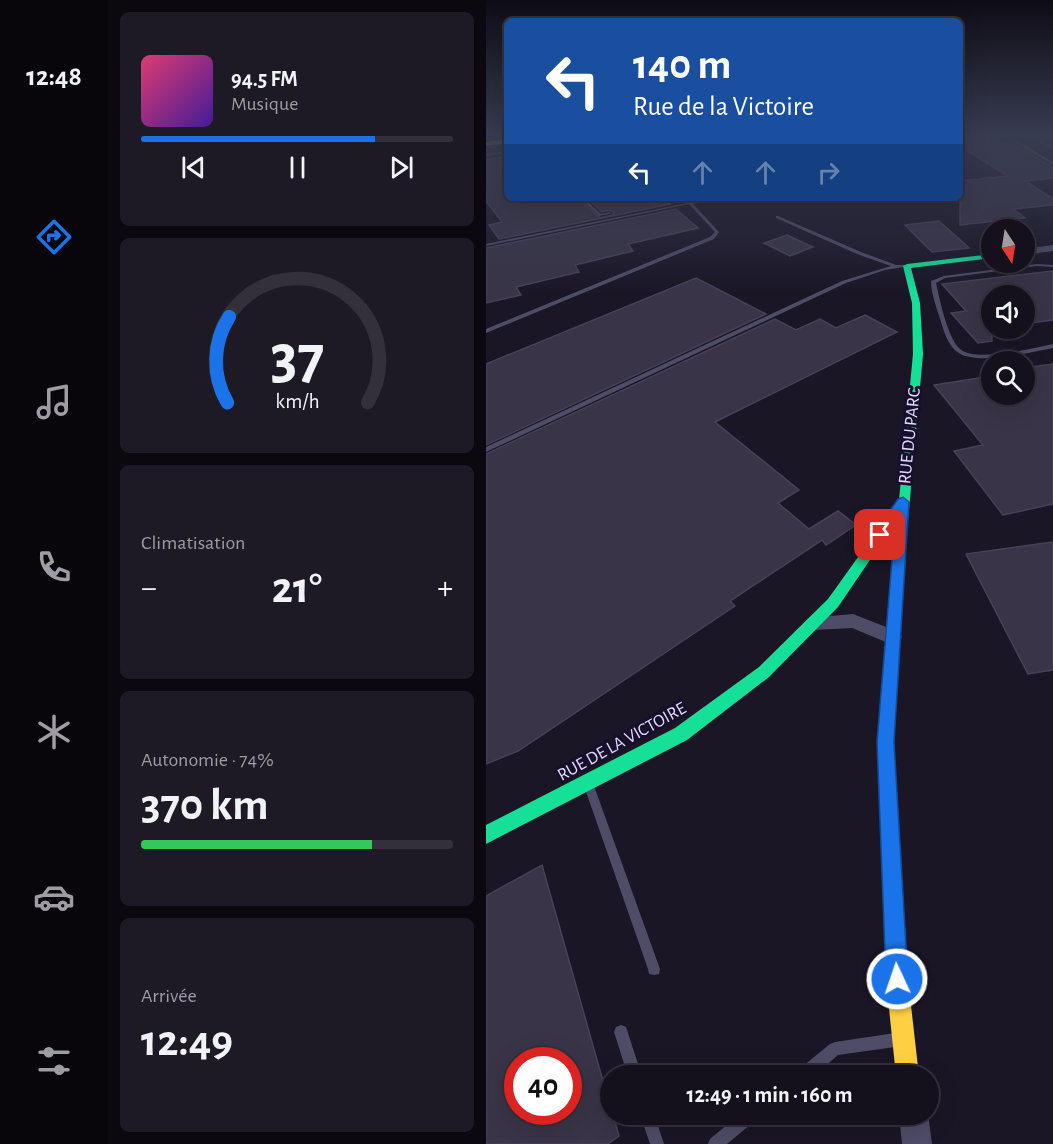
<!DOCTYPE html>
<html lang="fr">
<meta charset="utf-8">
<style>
:root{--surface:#14101c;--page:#1d1925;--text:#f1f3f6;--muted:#9d9da3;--line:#33303b;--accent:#1a73e8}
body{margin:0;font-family:"Alegreya Sans",sans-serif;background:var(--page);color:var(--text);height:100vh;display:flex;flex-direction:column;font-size:22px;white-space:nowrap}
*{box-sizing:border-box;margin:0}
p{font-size:20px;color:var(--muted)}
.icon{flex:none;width:33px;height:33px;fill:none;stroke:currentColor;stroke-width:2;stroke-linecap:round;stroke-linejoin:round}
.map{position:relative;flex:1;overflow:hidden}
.details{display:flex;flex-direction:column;gap:12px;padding:12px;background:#0b090f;width:378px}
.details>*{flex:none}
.guide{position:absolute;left:18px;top:18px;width:459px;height:183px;border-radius:9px;box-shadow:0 6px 24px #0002,0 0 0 2px var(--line);background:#1a4fa0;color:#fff;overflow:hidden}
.needle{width:39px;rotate:168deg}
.controls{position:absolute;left:495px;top:219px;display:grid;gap:12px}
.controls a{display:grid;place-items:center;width:54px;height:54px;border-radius:50%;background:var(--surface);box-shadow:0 6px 24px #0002,0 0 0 2px var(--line);font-size:30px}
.speed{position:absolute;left:18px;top:1047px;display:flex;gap:12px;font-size:30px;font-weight:700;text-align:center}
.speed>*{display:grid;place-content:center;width:78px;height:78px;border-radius:50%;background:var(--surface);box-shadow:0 6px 24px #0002,0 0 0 2px var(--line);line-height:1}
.speed .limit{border:9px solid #d22;background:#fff;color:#111}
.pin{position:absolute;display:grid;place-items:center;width:51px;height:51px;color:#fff;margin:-26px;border-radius:12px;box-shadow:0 3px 9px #0006}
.me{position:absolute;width:66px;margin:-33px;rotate:357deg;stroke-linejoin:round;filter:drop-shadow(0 0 4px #0008)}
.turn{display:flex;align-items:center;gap:21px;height:126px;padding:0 30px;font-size:27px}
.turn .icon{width:78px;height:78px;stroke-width:2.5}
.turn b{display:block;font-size:42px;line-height:51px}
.lanes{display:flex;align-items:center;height:57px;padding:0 30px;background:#0003;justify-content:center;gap:30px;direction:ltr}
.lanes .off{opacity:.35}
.big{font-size:45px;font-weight:600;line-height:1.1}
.details .widget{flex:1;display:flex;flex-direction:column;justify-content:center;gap:9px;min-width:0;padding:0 21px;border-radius:9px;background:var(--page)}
.details .dial{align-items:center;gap:0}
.dial svg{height:156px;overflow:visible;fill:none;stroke:var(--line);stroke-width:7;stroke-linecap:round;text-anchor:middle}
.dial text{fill:var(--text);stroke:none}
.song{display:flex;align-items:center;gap:18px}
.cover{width:72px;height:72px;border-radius:9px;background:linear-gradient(135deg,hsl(340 70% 55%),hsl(260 70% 35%))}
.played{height:6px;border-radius:3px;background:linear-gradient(90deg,var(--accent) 75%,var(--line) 75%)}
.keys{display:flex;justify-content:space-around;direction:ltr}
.heat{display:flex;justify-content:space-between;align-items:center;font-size:33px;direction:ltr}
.charge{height:9px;border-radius:4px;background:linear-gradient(90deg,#34c759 74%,var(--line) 0)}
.trip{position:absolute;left:114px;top:1065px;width:339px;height:60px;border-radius:30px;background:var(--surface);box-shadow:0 6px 24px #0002,0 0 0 2px var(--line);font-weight:600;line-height:60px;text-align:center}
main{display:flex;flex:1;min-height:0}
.tabs{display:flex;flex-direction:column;width:108px;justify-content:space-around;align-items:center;background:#08060b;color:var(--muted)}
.tabs .icon{width:42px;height:42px}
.tabs .on{color:var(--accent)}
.tabs b{font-size:27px;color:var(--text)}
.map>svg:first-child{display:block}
.building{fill:#393447;stroke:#484159;stroke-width:1.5;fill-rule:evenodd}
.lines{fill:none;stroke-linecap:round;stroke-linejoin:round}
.lane{fill:#4f4c67;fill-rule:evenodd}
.street{fill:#4f4c67;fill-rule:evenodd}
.fast{fill:#16e098;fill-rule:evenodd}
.slow{fill:#ffcf43;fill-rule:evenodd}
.route{fill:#1a73e8;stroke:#114b97;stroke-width:1.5}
.labels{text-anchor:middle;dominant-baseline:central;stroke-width:6;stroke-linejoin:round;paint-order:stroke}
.street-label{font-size:18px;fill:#e2dbff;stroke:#17102c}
</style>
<main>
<nav class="tabs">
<b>12:48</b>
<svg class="icon on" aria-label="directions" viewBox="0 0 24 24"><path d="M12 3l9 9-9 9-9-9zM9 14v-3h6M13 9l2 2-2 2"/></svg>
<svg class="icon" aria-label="music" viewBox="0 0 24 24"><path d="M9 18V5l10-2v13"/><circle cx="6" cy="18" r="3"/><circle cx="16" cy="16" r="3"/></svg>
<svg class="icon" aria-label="phone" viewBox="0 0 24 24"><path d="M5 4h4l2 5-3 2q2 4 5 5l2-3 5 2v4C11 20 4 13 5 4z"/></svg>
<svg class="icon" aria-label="climate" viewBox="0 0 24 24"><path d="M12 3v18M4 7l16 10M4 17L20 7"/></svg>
<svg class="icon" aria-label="car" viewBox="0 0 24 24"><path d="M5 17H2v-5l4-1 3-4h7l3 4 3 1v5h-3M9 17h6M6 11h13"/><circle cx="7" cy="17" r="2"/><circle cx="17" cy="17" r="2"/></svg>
<svg class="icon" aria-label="filters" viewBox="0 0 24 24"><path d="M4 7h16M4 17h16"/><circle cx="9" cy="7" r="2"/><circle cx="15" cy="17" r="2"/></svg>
</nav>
<section class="details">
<div class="widget">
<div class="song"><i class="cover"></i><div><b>94.5 FM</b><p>Musique</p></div></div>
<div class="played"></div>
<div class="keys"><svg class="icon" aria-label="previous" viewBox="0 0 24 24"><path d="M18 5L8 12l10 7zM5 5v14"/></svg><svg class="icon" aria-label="pause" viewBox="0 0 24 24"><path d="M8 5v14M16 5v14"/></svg><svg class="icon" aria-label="next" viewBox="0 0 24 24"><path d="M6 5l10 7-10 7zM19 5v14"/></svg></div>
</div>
<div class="widget dial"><svg viewBox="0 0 100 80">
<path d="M14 69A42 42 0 1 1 86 69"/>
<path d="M14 69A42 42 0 0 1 15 25" stroke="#1a73e8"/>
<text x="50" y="56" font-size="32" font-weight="700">37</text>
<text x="50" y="72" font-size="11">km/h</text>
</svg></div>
<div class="widget"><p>Climatisation</p>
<div class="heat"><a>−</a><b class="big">21°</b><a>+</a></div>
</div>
<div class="widget"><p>Autonomie · 74%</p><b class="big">370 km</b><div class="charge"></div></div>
<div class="widget"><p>Arrivée</p><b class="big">12:49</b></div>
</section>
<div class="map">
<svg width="567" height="1144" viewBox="0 0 567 1144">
<rect width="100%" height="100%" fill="#1a1626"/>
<g class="building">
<path d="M510 139 518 144 526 143 567 167V178L540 181 567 199V205L527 209 539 218 474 225V181L522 176 474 146V142Z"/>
<path d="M21 157V198H92L114 218 127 215 128 212 124 210 116 212 101 198H176L184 204 13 239 3 225 16 222 0 201V160Z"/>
<path d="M190 209 212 228 142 244 147 251 89 265 93 272 30 287 35 295 0 303V248Z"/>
<path d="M453 221 483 248 446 252 419 225Z"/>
<path d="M301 235 327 247 304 256 278 243Z"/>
<path d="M567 271V320L538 324V296H506V341L492 343 465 313 480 311 456 284Z"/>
<path d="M210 278 280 314 0 445V364Z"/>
<path d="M379 315 411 332 229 422 313 490 292 503 323 529 352 511 370 525 340 545 336 540 244 601 249 606 32 751 0 764V454L289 319 310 330 334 319 350 328Z"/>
<path d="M567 364V504L517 515 468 451 497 445 448 385 506 376V394H538V368Z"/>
<path d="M567 542V670L542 674 480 554Z"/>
<path d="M56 865 124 1106V1114H127L133 1136 122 1144H0V896ZM32 1060H82V1112H32Z"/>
</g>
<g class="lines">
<g class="lane">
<path d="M532 134 527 137 530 140 567 162V165L528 142 524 136 474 139V137Z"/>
<path d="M567 136V138L557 140V142L567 148V150L553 142 555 138Z"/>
<path d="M21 151V153L0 156V154Z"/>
<path d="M474 169 479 172 474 175Z"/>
<path d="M94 198H98L115 214 124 212 126 213 113 216Z"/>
<path d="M226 198H235L207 204 233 232 228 239 0 333V329L224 237 229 232 203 204 0 246V244Z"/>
<path d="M290 216H292L375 252 410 265H421L423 266 399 270 360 283 0 452V447L356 281 405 266 371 254 290 218Z"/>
<path d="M551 264 567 265V267L551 266 459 278 450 283C454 300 461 337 474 349 490 363 547 348 567 344V348C545 352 488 367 470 351 462 344 458 332 455 322 451 309 445 294 445 281L458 276Z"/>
<path d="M103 781 107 782 108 786 174 969 173 974 168 975 163 974 162 969 98 786 99 782Z"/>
<path d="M135 1025 140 1027 156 1076H142L128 1032 130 1027Z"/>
<path d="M409 1033 414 1035 416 1040 414 1045 409 1047 352 1055 328 1076H309L311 1071 344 1044 349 1042Z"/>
<path d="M154 1114H168L178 1144H164Z"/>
<path d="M254 1114H273L271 1119 241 1144H222L224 1139Z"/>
</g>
<g class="street">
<path d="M567 245V251L538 255V249Z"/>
<path d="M367 614 413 632 416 637 413 642 407 645 366 628 328 630 322 628 319 623 322 618Z"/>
<path d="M413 1114H442L446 1144H416Z"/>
</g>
<path class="fast" d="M506 254V258L425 268 434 303 437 354 415 599H405L403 595 411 520 352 607 283 677 201 740 0 844V825L189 728 273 667 342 599 413 500 427 354 426 303 417 266 421 264Z"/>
<g class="slow">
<path d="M21 139V143L0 146V142Z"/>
<path d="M410 589 415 591 417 595 408 742 422 979 433 1076H410L400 979 392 742 403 595 405 591Z"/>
</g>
</g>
<linearGradient id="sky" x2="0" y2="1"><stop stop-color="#0e0c15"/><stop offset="0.46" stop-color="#383c52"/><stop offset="1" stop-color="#383c52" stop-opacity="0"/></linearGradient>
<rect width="567" height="294" fill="url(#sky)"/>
<path class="route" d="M417 497 423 502 408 742 422 979 419 986 411 990 404 986 400 979 391 742 409 523 398 539H389L387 535 412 499Z"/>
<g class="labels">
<g class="street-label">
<text transform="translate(424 436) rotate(-84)">RUE DU PARC</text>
<text transform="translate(136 742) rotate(-29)">RUE DE LA VICTOIRE</text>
</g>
</g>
</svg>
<div class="controls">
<a><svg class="needle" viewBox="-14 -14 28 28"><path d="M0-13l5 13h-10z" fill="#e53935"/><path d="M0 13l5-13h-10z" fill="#9d9da3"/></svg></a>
<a><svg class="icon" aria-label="sound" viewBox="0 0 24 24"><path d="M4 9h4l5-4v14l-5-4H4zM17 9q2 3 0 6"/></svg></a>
<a><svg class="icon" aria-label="search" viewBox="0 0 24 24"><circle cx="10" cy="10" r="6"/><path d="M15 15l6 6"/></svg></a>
</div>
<div class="speed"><div class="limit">40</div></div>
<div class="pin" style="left:394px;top:535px;background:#d93025"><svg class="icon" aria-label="arrive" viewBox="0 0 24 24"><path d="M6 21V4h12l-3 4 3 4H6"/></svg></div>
<svg class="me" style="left:411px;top:979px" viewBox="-20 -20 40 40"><circle r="17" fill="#1a73e8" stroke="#fff" stroke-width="3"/><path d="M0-11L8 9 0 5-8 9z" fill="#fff"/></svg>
<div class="trip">12:49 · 1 min · 160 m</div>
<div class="guide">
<div class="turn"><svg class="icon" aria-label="left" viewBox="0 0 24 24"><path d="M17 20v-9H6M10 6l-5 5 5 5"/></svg><div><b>140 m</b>Rue de la Victoire</div></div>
<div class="lanes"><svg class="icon" aria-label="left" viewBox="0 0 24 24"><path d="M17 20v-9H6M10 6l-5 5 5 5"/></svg><svg class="icon off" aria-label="ahead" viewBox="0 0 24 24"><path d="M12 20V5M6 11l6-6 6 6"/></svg><svg class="icon off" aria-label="ahead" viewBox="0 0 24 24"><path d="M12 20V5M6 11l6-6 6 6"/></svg><svg class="icon off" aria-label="right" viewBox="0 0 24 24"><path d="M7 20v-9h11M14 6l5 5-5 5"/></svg></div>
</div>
</div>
</main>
